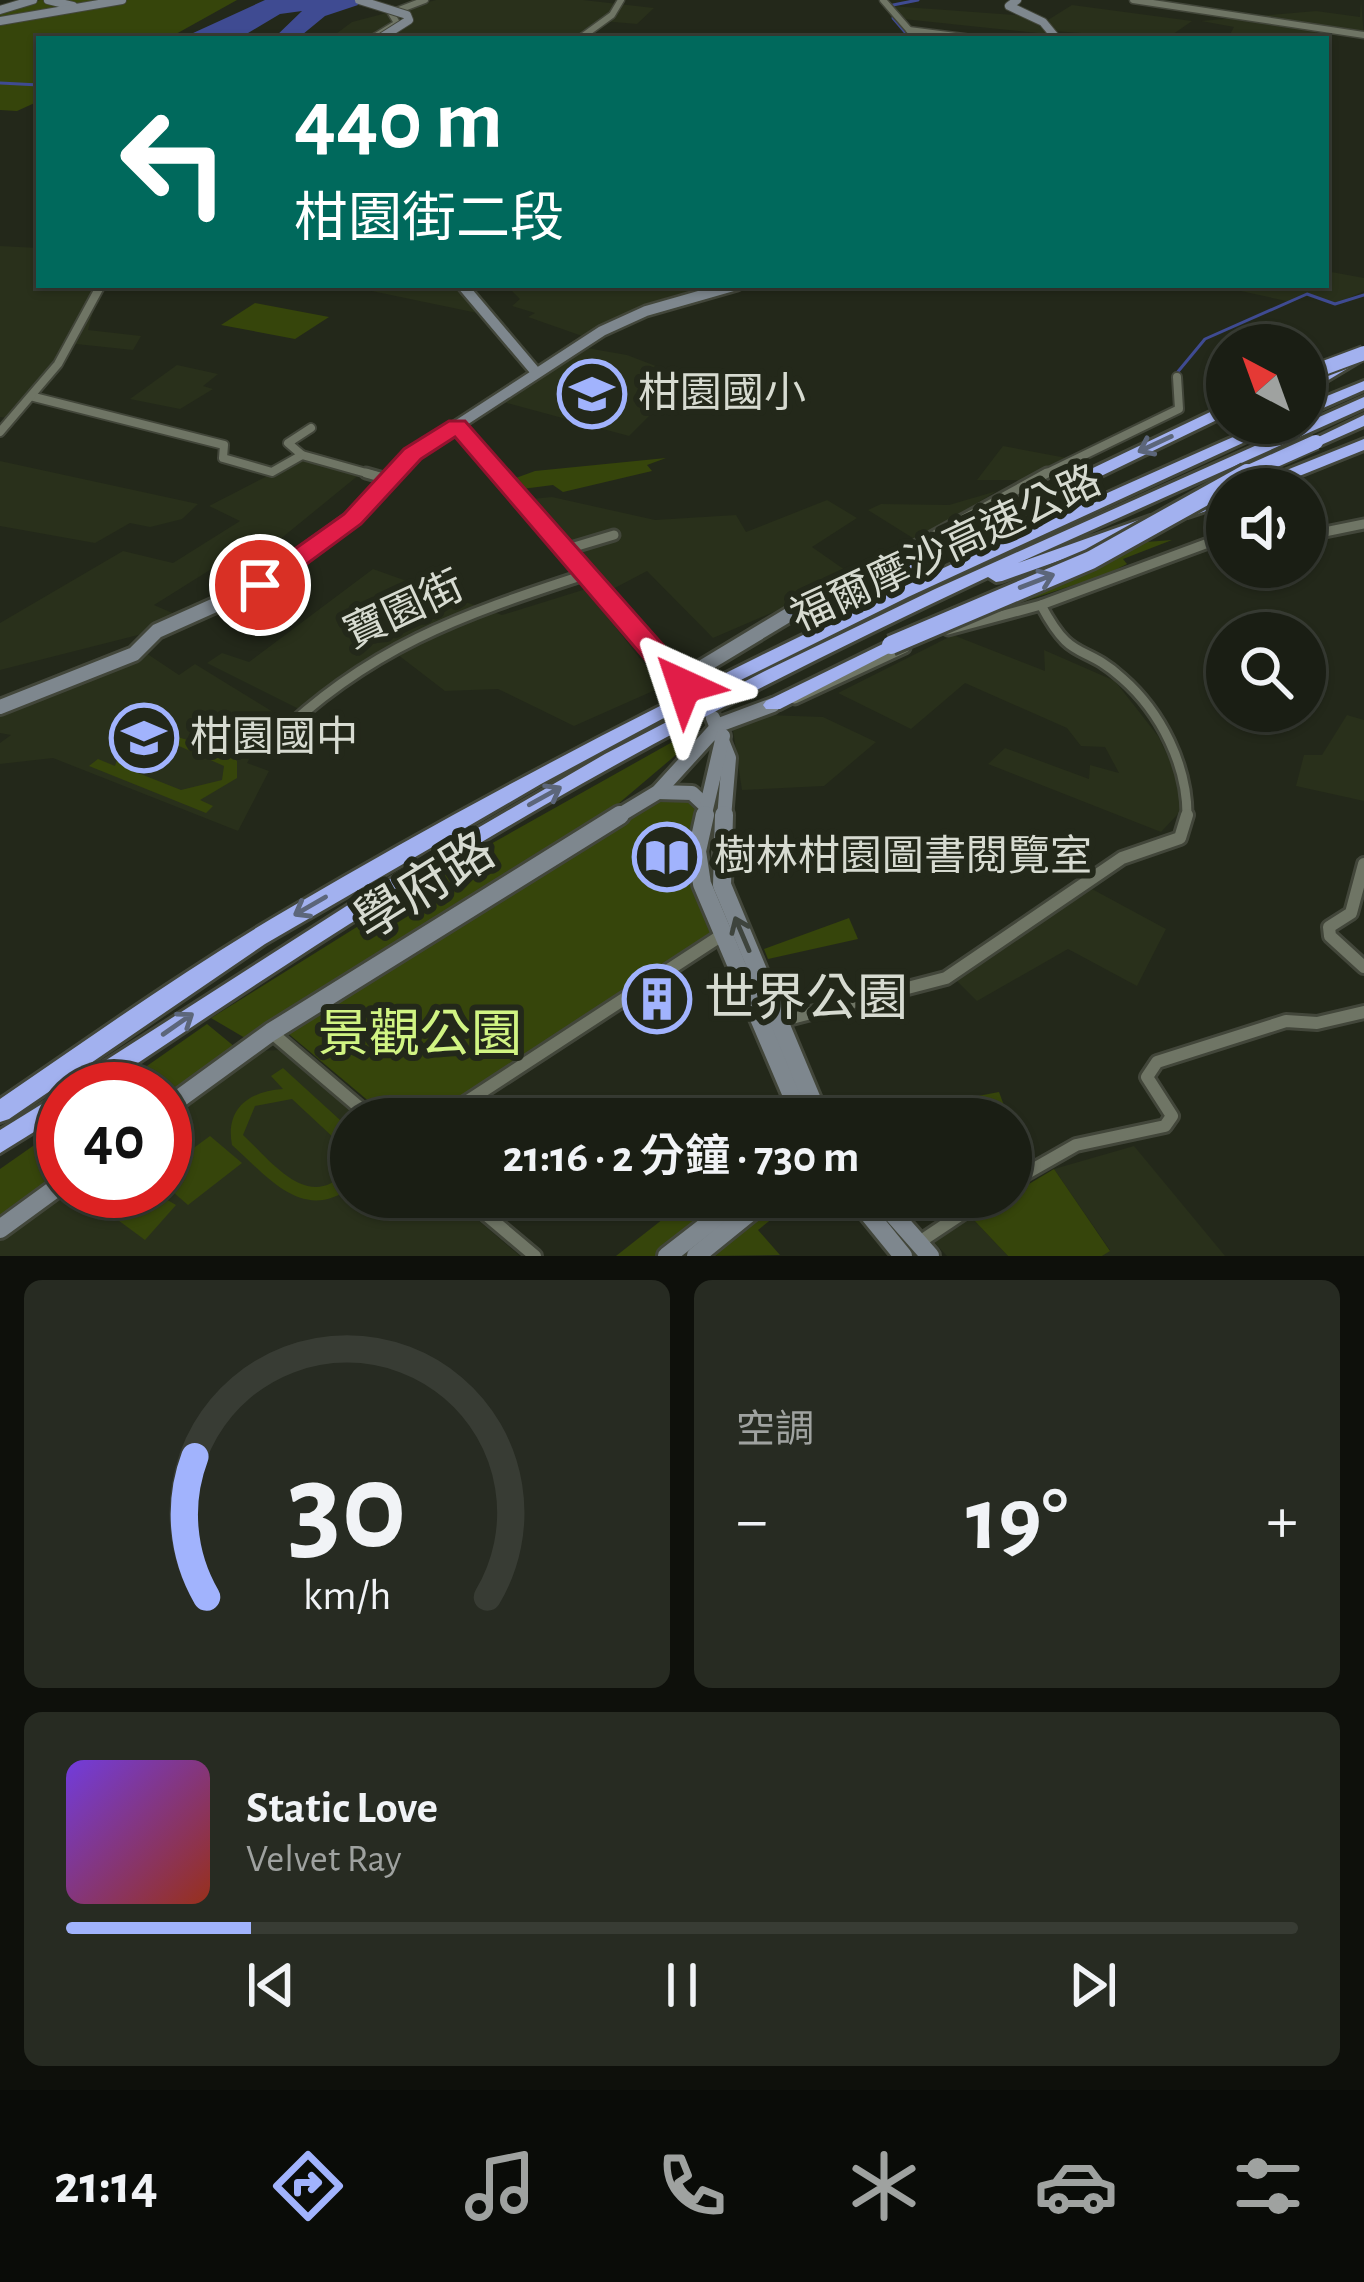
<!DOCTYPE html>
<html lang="zh-TW">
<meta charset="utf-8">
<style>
:root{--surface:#1a1e14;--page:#272b22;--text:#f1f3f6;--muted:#9fa2a0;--line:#383c34;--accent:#a1b3fd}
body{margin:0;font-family:"Alegreya Sans","Noto Sans TC",sans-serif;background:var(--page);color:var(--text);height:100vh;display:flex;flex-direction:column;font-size:45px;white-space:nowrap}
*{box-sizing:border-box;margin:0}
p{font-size:39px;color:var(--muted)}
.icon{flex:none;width:66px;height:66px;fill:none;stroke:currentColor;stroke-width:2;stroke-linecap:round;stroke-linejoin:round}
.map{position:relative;height:1256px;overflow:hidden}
.drawer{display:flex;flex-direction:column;gap:24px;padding:24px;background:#0e100b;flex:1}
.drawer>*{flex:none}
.hud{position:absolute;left:36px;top:36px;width:1293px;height:252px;border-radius:0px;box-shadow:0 3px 9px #0004,0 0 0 3px var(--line);background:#00695c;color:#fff;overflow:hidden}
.needle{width:78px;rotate:319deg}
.tools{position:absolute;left:1206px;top:324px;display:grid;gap:24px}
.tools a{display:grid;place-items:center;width:120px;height:120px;border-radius:50%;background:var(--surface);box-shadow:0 3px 9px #0004,0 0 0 3px var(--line);font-size:60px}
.speed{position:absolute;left:36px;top:1062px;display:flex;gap:24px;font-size:60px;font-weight:700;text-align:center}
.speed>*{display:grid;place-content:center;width:156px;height:156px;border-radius:50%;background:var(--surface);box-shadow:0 3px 9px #0004,0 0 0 3px var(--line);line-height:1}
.speed .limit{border:18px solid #d22;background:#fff;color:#111}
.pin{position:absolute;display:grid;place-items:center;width:102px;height:102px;color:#fff;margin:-51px;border:6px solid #fff;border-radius:50%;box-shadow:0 3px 12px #0007}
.me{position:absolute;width:132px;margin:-66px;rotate:318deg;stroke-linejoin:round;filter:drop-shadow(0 0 9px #0008)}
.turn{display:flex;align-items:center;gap:42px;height:252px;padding:0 60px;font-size:54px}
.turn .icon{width:156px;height:156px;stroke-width:2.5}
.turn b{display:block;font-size:84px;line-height:102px}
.big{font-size:90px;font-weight:600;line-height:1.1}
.drawer .widget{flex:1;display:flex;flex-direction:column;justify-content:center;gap:18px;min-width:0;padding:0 42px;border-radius:18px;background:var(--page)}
.drawer .dial{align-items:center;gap:0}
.dial svg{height:312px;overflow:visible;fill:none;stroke:var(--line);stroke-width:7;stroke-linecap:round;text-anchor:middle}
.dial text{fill:var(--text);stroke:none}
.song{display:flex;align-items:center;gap:36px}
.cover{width:144px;height:144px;border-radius:18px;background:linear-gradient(135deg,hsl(260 70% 55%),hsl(10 70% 35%))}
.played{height:12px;border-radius:6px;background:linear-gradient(90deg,var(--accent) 15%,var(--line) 15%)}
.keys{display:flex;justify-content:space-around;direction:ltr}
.heat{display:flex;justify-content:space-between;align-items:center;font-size:66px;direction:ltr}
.drawer .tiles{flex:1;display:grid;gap:24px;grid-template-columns:1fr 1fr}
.widget:last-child{grid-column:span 2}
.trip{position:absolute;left:330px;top:1098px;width:702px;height:120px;border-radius:60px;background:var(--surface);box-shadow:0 3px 9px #0004,0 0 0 3px var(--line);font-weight:600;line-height:120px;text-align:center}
.tab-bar{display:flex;height:192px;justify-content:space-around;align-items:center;background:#0a0c08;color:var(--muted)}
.tab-bar .icon{width:84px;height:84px}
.tab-bar .current{color:var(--accent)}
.tab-bar b{font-size:54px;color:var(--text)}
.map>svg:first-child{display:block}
.built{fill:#29301b}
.green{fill:#36450b;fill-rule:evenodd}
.water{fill:#3f4b92}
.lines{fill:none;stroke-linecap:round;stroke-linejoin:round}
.stream{stroke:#3f4b92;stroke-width:3}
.street-far3-casing{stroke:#42463a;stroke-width:9}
.street-far2-casing{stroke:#42463a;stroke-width:12}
.street-far1-casing{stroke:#42463a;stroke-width:15}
.street-casing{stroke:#42463a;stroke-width:18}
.secondary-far3-casing{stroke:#42463a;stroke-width:10}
.secondary-far2-casing{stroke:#42463a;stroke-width:15}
.secondary-far1-casing{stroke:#42463a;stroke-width:20}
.secondary-casing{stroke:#42463a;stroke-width:24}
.highway-casing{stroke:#42463a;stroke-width:6}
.street-far3{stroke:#6f7565;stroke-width:6}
.street-far2{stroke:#6f7565;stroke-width:8}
.street-far1{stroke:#6f7565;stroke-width:9}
.street{stroke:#6f7565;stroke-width:12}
.secondary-far3{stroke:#7e878e;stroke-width:8}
.secondary-far2{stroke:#7e878e;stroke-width:10}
.secondary-far1{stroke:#7e878e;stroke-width:14}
.secondary{stroke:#7e878e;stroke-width:18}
.highway{fill:#a2b1ef;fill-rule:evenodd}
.secondary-bridge-casing{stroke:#42463a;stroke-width:10;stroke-linecap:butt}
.highway-bridge-far1-casing{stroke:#42463a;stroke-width:18;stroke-linecap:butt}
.highway-bridge-casing{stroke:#42463a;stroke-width:24;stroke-linecap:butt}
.secondary-bridge{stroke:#7e878e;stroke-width:8}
.highway-bridge-far1{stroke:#a2b1ef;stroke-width:14}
.highway-bridge{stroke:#a2b1ef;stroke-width:18}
.oneway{stroke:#5c667a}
.oneway2{stroke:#3e443d}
.route{fill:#e11d48;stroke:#92132f;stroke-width:3}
.labels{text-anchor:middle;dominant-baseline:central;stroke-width:12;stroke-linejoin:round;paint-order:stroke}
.poi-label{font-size:42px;fill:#d7dbd1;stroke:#23281a;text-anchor:start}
.street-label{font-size:42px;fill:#d7dbd1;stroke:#23281a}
.near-street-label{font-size:51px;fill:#d7dbd1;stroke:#23281a}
.near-poi-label{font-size:51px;fill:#d7dbd1;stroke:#23281a;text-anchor:start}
.near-park-label{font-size:51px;fill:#d1f483;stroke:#23281a}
</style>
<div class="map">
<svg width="1364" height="1256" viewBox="0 0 1364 1256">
<rect width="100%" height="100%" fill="#23281a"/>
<g class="built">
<path d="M436 0H583L654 8 637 24 602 21 575 39H329L352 22Z"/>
<path d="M1361 0 1364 37 1317 30 1314 39H1233L1228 38 1234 27 1201 21 1316 11 1360 17Z"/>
<path d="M1072 5 1192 21 1166 39 1053 31 1048 20Z"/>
<path d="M891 6 1028 16 1048 34 903 19Z"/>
<path d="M0 246 39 248V285H100L88 330 141 336 133 350 76 344 17 419 0 417Z"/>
<path d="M1326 271 1364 278V291L1338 303 1310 295 1291 302 1213 285H1326Z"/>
<path d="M343 285H455L482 314Z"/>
<path d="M506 285 581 287 726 285 585 337 528 317 535 313 512 306 520 299Z"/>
<path d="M581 347 627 355 687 378 629 436 503 402Z"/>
<path d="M177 365 218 374 203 386 213 389 180 409 130 399Z"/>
<path d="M1003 446 1072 459 1026 480H977Z"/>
<path d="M302 458 360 474 262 554 245 548 154 605 177 615 142 634 0 670V623L123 551 173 563 240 521 209 506Z"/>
<path d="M0 461 198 504 182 519 150 527 130 523 95 543 0 526Z"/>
<path d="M997 491 916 540 868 510 881 504 949 505Z"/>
<path d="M552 497 655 520 736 515 746 532 827 500 857 518 812 547 855 577 713 638 647 571 611 590 532 499Z"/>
<path d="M373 569 502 615 586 589 662 687 574 726 498 689 445 691 393 651 311 715 207 663 222 653 249 662Z"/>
<path d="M953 635 1045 671 1044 650 1115 681 1158 736 1190 801 1161 832 988 764 1005 748 1089 779 1090 765 1119 773 1105 747 1081 746 1067 728 965 683 911 729 838 693Z"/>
<path d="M146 653 179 675 195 664 286 720 279 748 258 744 247 763 269 771 238 831 53 758 0 764V743L11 735 0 733V712Z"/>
<path d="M767 715 823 717 876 742 824 786 742 790 733 730Z"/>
<path d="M1347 715 1364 720V801L1296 786 1304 755H1322Z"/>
<path d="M1092 889 1166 929 1137 986 1068 949 977 1001 957 981Z"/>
<path d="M280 1050 360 1119H351V1197H451L520 1256H0V1240L67 1191H165V1119L258 1051Z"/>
<path d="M1134 1146 1225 1256H1102L1110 1250 1054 1169Z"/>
<path d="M972 1218 1008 1256H947L934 1242Z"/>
</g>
<g class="green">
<path d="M40 0H237L167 39H39V101L17 111 0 110V11Z"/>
<path d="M255 303 329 317 295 339 221 325Z"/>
<path d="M666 458 647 465 652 471 563 492 553 485 522 489 513 479 535 471Z"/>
<path d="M1172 540 1123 559 1127 564 1105 575 962 621 1133 543Z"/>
<path d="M699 727 677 754 618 804 245 1038 211 1018 480 850Z"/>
<path d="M161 732 227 752 237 761V778L200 800 213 806 206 813 89 766 98 759 115 766 122 744ZM170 742 224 766 222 780 181 790 128 769 135 748Z"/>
<path d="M686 795 697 805 691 869 713 933 433 1119H390L284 1030 513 885 667 797Z"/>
<path d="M849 918 858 939 768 959 764 949Z"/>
<path d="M207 1024 235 1047 165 1097V1089H114Z"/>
<path d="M283 1068 351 1130V1187C303 1224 267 1176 232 1145 225 1109 249 1091 283 1089L271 1076ZM292 1099 349 1152 346 1171C309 1213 272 1162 243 1135L255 1106Z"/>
<path d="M999 1092 1009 1119H856Z"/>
<path d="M63 1125V1171L0 1216V1169Z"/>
<path d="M210 1136 242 1163 188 1205 165 1185V1169Z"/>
<path d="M1054 1169 1110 1251 1102 1256H1008L972 1218Z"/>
<path d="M125 1191H152L176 1205 145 1240 103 1209Z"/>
<path d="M691 1197H731L656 1256H616Z"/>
<path d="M781 1197H799L758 1230 780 1255 708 1256Z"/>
</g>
<path class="water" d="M265 0H373L325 16 297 39H273L302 11 280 14 238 39H180Z"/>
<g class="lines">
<g class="stream">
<path d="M893 5 918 0"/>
<path d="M893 18 911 39"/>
<path d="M0 83 39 85"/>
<path d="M1176 374 1205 339 1307 294 1335 304 1364 295"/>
</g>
<defs>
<g id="street-far3">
<path d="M883 0 917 39"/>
<path d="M1133 0 1364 35"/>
<path d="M909 30 979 39"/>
<path d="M371 39 397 23 391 13 425 0"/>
<path d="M579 39 612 15 621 0"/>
</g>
<g id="street-far2">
<path d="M34 397 224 445 223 458 272 472 302 455 377 476"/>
<path d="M0 432 58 364 101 285"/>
<path d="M302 455 288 443 311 428"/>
<path d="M1041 476 1179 409 1177 377"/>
</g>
<g id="street-far1">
<path d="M366 473 387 479"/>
<path d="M1305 536 1364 524"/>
<path d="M564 550 614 535"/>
<path d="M837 589 1047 473"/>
<path d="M1041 605C1073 665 1081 641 1122 678 1161 712 1188 766 1187 818"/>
<path d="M948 630 1041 605 1227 536"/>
<path d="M795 699 905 648"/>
<path d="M273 741C367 648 461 615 584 575"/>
</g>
<g id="street">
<path d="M1364 864 1351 913 1329 927 1330 936 1364 967"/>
<path d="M780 1021 946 978 1122 858 1180 838 1187 815"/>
<path d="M271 1032 373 1119"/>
<path d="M440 1119 722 935"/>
<path d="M1011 1182 1076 1145 1165 1126 1172 1116 1147 1077 1157 1062 1286 1021 1317 1023 1364 1012"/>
<path d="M465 1197 535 1256"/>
<path d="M918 1243 987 1197"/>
</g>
<g id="secondary-far3">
<path d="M48 0 73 6"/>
<path d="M1017 0 1009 6 1043 22 1057 39"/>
<path d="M0 10 33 0"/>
<path d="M0 21 122 0"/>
</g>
<g id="secondary-far2">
<path d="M462 285 534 370"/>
<path d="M457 426 501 476"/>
<path d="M392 476 413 454 602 331 646 311 737 285"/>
</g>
<g id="secondary-far1">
<path d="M498 473 684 686"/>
<path d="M679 681 795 611"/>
<path d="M0 707 134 654 157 631 260 585 352 519 395 473"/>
<path d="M713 718 729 758 724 818"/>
<path d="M658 792 692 793 706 806"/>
<path d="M615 818 658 792 719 725 773 705"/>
<path d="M704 818 723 736"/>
</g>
<g id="secondary">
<path d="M705 815 697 851 702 884 802 1119"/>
<path d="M724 815 722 885 820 1119"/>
<path d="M165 1109 271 1032 620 815"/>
<path d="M855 1197 903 1256"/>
<path d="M878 1197 930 1256"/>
<path d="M0 1229 63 1183"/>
<path d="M667 1256 743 1197"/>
<path d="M696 1256 769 1197"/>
</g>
<g id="highway">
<path d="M1355 354 1360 355V361L1305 394V384Z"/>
<path d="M1364 381V390L1305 416V405Z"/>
<path d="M1364 397V408L1018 563 1150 516H1162L1164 520 1162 524 1002 581 996 582 988 577C837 648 688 722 543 806 391 894 245 991 99 1089H69L72 1082 373 889 605 754 767 670 935 589Z"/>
<path d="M1227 404V415L866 590 801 615H789L786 611 789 607 854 582Z"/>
<path d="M1364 415V426L1321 445H1311L1308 442Z"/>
<path d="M1265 423H1286L908 597 662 719 541 784 265 944 9 1119 0 1122V1099C95 1034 189 967 288 909 602 724 932 569 1265 423Z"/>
<path d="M1364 439V450L1267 489H1245L1247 486Z"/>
<path d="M1227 493V504L1188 517 1180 512 1182 509Z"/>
<path d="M891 640 897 641 900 645 897 649 780 709H766L763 705 766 701Z"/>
<path d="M63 1091V1114L0 1153V1130Z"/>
</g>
</defs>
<use href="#street-far3" class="street-far3-casing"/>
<use href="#street-far2" class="street-far2-casing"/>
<use href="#street-far1" class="street-far1-casing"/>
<use href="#street" class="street-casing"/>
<use href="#secondary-far3" class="secondary-far3-casing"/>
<use href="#secondary-far2" class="secondary-far2-casing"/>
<use href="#secondary-far1" class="secondary-far1-casing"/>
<use href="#secondary" class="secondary-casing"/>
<use href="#highway" class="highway-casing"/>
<use href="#street-far3" class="street-far3"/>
<use href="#street-far2" class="street-far2"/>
<use href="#street-far1" class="street-far1"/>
<use href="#street" class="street"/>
<use href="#secondary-far3" class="secondary-far3"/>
<use href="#secondary-far2" class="secondary-far2"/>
<use href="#secondary-far1" class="secondary-far1"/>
<use href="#secondary" class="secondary"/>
<use href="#highway" class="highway"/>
<defs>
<path id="secondary-bridge" d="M359 0 407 15 409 20 379 39"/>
<g id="highway-bridge-far1">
<path d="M1305 375 1364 353"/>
<path d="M1240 476 1316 442"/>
</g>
<path id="highway-bridge" d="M891 645 1091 560 1247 473"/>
</defs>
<use href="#secondary-bridge" class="secondary-bridge-casing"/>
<use href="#highway-bridge-far1" class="highway-bridge-far1-casing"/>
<use href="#highway-bridge" class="highway-bridge-casing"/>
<use href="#secondary-bridge" class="secondary-bridge"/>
<use href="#highway-bridge-far1" class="highway-bridge-far1"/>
<use href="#highway-bridge" class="highway-bridge"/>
</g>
<defs><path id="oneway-shaft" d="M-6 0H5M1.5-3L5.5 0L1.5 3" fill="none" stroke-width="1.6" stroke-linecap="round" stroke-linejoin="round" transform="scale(3)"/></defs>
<g class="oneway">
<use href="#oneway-shaft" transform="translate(1155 444) rotate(155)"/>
<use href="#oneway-shaft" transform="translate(1037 581) rotate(-21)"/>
<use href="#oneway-shaft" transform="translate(545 796) rotate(-29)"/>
<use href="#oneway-shaft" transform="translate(310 906) rotate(150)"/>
<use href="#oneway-shaft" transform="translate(178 1024) rotate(-35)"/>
</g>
<use class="oneway2" href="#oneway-shaft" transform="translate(742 934) rotate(-113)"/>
<path class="route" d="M449 421H465L694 680V693H674L455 437 421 459 361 524 270 591H251V580L344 514 404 449Z"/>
<defs>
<symbol id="school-ring" viewBox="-11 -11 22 22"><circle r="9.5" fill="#23281a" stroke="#a1b3fd" stroke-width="1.5"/><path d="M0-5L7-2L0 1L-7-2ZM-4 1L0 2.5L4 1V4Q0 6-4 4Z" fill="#a1b3fd"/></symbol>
<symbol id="library-ring" viewBox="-11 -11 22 22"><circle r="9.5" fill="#23281a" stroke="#a1b3fd" stroke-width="1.5"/><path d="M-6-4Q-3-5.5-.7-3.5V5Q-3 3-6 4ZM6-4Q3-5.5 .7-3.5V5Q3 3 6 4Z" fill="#a1b3fd"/></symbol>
<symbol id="building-ring" viewBox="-11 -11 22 22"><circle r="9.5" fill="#23281a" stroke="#a1b3fd" stroke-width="1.5"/><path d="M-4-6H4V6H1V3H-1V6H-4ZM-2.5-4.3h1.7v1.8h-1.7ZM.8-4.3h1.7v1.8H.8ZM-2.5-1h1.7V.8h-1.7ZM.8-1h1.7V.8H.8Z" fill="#a1b3fd"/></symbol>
</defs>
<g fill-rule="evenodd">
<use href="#school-ring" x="554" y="356" width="76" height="76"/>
<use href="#school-ring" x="106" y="700" width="76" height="76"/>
<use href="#library-ring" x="629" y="819" width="76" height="76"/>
<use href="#building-ring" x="619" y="961" width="76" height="76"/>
</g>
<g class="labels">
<g class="poi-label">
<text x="638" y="394">柑園國小</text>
<text x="190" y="738">柑園國中</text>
<text x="714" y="857">樹林柑園圖書閱覽室</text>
</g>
<g class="street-label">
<text transform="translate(946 549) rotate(-25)">福爾摩沙高速公路</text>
<text transform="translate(404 610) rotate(-25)">寶園街</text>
</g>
<g class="near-street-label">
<text transform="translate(425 887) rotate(-32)">學府路</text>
</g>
<g class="near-poi-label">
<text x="704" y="999">世界公園</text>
</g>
<g class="near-park-label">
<text x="420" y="1035">景觀公園</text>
</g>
</g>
</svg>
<div class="tools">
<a><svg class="needle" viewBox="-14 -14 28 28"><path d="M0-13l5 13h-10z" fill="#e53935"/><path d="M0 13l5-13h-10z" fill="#9fa2a0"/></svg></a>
<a><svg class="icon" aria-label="sound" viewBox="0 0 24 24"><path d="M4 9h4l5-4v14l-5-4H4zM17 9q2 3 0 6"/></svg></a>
<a><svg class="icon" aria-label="search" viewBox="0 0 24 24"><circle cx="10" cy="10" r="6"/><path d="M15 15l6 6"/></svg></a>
</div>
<div class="speed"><div class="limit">40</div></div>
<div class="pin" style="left:260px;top:585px;background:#d93025"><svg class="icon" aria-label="arrive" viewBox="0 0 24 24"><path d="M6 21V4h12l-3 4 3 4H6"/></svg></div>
<svg class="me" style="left:684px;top:686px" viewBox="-20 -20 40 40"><path d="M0-17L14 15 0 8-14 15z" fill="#e11d48" stroke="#fff" stroke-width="4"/></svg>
<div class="trip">21:16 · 2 分鐘 · 730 m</div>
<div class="hud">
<div class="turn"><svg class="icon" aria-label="left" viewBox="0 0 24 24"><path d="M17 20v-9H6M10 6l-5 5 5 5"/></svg><div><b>440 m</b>柑園街二段</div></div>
</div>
</div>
<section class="drawer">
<div class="tiles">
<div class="widget dial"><svg viewBox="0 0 100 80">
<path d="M14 69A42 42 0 1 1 86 69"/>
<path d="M14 69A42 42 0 0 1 11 33" stroke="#a1b3fd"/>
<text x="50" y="56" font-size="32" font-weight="700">30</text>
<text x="50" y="72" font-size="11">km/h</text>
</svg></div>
<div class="widget"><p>空調</p>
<div class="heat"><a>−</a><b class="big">19°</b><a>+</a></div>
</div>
<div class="widget">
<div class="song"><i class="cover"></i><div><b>Static Love</b><p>Velvet Ray</p></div></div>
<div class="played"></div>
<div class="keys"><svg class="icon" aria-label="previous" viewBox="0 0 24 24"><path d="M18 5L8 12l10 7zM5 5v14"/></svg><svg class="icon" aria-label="pause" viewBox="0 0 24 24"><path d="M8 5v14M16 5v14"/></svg><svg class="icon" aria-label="next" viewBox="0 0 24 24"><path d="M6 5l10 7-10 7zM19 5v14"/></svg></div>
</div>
</div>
</section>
<nav class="tab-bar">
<b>21:14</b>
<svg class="icon current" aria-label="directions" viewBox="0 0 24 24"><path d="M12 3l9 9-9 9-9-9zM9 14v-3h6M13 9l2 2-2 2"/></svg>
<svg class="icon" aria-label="music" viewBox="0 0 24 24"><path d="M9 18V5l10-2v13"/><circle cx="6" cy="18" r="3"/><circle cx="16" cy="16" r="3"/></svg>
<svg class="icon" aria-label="phone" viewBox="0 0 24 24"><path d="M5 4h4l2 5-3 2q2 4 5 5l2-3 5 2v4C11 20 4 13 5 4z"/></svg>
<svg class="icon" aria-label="climate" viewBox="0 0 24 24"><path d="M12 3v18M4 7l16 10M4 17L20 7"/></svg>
<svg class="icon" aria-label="car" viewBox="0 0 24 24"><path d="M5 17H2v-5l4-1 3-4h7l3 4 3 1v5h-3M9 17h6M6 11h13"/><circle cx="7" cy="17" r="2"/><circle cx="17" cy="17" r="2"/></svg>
<svg class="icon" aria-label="filters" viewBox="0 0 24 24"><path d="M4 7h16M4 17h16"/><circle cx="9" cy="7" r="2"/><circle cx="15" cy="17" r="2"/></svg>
</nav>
